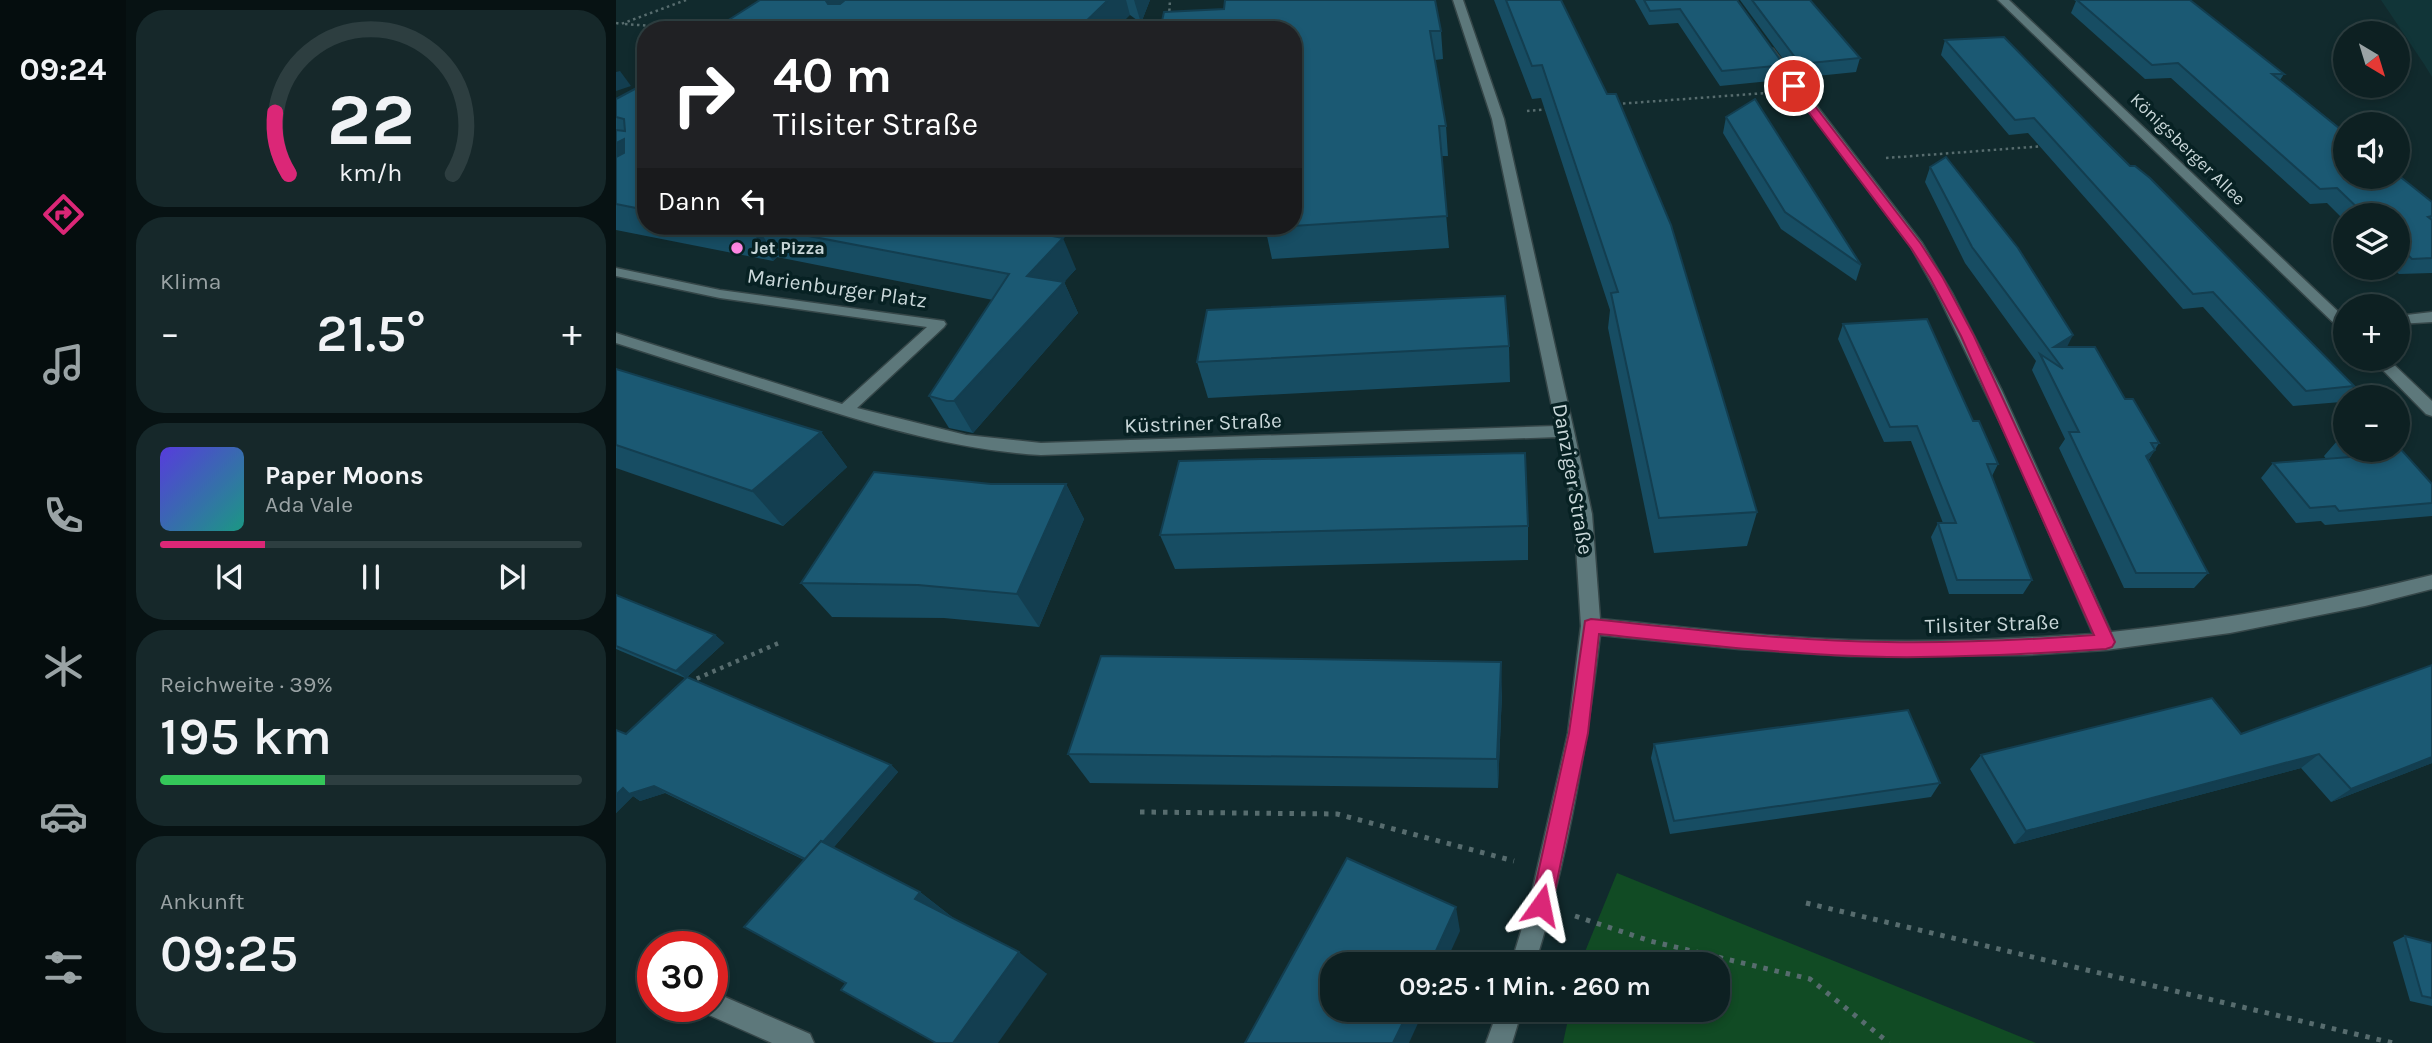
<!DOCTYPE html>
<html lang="de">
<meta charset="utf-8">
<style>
:root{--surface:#0d2022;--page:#16282a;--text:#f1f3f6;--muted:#9aa3a5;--line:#2d3e40;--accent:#db2777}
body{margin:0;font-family:Karla,sans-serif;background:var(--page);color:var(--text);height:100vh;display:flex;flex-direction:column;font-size:26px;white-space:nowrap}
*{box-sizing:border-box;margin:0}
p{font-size:23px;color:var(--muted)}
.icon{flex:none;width:38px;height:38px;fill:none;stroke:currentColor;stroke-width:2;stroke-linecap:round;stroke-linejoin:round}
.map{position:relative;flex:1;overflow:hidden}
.sheet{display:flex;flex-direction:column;gap:10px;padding:10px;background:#071213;width:490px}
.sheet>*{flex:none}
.hud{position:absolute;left:21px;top:21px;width:665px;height:214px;border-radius:28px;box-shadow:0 4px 10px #0003,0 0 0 2px var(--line);background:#202124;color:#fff;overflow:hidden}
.needle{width:46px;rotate:142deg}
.fabs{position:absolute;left:1717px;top:21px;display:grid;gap:14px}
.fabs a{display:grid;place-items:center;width:77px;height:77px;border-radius:50%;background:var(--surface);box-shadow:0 4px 10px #0003,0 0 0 2px var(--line);font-size:35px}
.speed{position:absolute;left:21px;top:931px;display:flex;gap:14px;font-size:35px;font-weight:700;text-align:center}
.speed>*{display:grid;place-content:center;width:91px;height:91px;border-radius:50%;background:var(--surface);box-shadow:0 4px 10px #0003,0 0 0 2px var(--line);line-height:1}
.speed .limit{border:10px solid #d22;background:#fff;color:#111}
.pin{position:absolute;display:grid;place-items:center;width:60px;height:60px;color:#fff;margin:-30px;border:4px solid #fff;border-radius:50%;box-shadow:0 2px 7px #0007}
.me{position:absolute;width:77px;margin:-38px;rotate:12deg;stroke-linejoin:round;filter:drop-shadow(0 0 5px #0008)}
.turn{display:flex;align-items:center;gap:24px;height:147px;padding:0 21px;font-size:32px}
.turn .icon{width:91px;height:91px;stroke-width:2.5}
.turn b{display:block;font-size:49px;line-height:60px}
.then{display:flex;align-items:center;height:66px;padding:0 21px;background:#0003;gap:14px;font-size:26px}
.big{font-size:52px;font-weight:600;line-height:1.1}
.sheet .tile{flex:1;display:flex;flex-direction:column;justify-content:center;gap:10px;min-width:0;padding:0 24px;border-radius:28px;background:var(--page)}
.sheet .dial{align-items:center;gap:0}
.dial svg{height:182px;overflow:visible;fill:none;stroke:var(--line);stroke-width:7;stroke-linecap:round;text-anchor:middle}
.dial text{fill:var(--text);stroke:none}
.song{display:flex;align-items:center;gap:21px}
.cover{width:84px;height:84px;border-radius:10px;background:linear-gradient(135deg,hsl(250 70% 55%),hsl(170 70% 35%))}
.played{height:7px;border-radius:4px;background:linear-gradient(90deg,var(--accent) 25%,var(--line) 25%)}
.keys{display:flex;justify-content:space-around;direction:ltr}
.heat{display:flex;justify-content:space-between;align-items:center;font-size:38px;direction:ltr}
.charge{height:10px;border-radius:5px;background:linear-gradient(90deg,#34c759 39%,var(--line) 0)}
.trip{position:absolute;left:704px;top:952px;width:410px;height:70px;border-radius:28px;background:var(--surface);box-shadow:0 4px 10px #0003,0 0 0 2px var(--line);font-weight:600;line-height:70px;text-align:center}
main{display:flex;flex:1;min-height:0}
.tabs{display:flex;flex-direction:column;width:126px;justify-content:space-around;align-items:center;background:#050d0e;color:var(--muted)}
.tabs .icon{width:49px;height:49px}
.tabs .selected{color:var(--accent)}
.tabs b{font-size:32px;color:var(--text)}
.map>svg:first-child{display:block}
.built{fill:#113538}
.green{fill:#114b24}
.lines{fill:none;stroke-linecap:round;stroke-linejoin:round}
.service-casing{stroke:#354648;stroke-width:3}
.minor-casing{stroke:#354648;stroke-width:3}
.path-far2{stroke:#576c6e;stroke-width:2.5;stroke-dasharray:2.5 3.5;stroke-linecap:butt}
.path-far1{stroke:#576c6e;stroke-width:4.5;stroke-dasharray:3.5 5;stroke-linecap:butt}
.path{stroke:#576c6e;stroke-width:5;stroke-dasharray:4.5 7;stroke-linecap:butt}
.service{fill:#5d787b;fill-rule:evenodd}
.minor{fill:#5d787b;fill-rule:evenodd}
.wall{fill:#174d63}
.shaded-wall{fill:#133e50}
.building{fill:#1b5973;stroke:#133e50;stroke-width:2}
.route{fill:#db2777;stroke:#8e194d;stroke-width:2}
.poi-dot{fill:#fd86e2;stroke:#072123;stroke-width:2.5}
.labels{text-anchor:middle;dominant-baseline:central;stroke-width:7;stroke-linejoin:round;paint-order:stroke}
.far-street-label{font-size:18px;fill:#cad8da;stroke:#072123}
.far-poi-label{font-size:18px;font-weight:bold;fill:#cad8da;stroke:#072123;text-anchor:start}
.street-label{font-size:21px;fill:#cad8da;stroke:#072123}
</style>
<main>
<nav class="tabs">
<b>09:24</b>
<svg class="icon selected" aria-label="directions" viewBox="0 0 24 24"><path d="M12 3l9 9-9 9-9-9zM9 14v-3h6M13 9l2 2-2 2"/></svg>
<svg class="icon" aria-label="music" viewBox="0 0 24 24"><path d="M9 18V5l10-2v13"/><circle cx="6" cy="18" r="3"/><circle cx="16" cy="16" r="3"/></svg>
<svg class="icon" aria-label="phone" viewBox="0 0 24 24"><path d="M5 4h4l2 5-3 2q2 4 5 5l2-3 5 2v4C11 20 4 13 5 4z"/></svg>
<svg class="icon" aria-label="climate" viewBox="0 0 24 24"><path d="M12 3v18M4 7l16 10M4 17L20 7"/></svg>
<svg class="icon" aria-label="car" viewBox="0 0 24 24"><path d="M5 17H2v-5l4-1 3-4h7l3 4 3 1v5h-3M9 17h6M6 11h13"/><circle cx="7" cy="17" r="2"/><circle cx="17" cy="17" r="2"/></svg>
<svg class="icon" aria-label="filters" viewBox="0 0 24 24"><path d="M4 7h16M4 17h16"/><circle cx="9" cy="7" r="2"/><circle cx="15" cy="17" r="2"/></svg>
</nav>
<section class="sheet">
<div class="tile dial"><svg viewBox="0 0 100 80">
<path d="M14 69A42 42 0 1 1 86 69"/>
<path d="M14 69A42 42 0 0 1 8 42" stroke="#db2777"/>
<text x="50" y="56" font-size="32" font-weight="700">22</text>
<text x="50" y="72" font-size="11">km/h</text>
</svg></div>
<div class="tile"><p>Klima</p>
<div class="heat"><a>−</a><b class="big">21.5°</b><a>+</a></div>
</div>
<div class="tile">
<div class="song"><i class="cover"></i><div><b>Paper Moons</b><p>Ada Vale</p></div></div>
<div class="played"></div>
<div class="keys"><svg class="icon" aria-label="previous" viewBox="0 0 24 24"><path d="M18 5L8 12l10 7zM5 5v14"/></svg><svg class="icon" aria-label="pause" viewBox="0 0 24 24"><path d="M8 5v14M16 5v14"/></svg><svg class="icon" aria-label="next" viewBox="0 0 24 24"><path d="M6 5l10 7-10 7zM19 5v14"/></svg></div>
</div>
<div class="tile"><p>Reichweite · 39%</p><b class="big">195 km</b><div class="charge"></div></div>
<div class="tile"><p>Ankunft</p><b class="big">09:25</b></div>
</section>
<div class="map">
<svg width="1816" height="1043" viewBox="0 0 1816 1043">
<rect width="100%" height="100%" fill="#112a2d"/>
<path class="built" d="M1765 0H1816V77L1808 64Z"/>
<path class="green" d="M1001 873 1420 1043H947L954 1010H1101V964H964Z"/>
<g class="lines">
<defs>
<path id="service" d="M1816 312V322L1782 324V316Z"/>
<g id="minor">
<path d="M837 0H847L888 119 958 431 976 514 984 619C1067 627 1149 637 1233 640 1314 643 1395 639 1477 634L1393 441 1321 293 1295 247 1148 51 1153 48 1157 49 1306 243 1336 293 1386 391 1495 632C1604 621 1710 601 1816 575V589L1749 606 1614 633 1490 650 1409 655 1234 656 1123 649 984 635C971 746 952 857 919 964H895L913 905 952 733 965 626 958 514 942 437 425 455C340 450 260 426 179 400 120 381 60 362 0 343V333L226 404 311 327 104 298 0 276V268L104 290 328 321 330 324 328 327 241 408 350 435 425 443 940 426 876 119Z"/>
<path d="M1382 0H1393L1729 318V331L1724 329Z"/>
<path d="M1756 359H1772L1816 401V416L1810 414Z"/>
<path d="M102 994 194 1034 198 1043H156L93 1015 90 1006H96V996Z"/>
<path d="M882 1010H906L896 1043H870Z"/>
</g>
</defs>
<use href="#service" class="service-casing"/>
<use href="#minor" class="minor-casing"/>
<g class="path-far2">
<path d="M553 17 554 0"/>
<path d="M0 23 5 24 70 0"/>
<path d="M9 24 62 28"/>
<path d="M1001 104 1150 93"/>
<path d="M911 111 933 109"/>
<path d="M1270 158 1429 146"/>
</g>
<path class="path-far1" d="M73 682 165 642"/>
<g class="path">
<path d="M524 812 721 814 898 861"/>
<path d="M1190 903 1777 1043"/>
<path d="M959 916 1034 941 1194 979 1273 1043"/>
</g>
<use href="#service" class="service"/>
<use href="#minor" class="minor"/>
</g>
<g class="wall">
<path d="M144 0H534L525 23 514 15Z"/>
<path d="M878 0H945L1141 512 1131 546 1038 553 992 328 994 310 925 98 916 99Z"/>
<path d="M1019 0H1121L1168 65 1165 80 1104 86 1062 23 1033 25Z"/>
<path d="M1124 0H1194L1244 58 1240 72 1181 78Z"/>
<path d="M1458 0H1574L1668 74 1664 80 1816 202V273L1783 274 1777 268H1782V215H1729V221L1711 203 1694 204 1555 78 1529 79 1455 13 1460 1Z"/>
<path d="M677 30 825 31 827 59 819 60 830 126 832 156H825L833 248 656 259 649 227Z"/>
<path d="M1329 40 1486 138 1738 386 1725 402 1677 406 1587 307 1567 309 1412 133 1393 135 1325 55Z"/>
<path d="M30 83V226H382L460 269 448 282 462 313 357 433 333 428 313 396 377 300 161 257 157 261 0 230V99Z"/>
<path d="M1110 117 1245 265 1240 281 1165 229 1107 133Z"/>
<path d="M1314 167 1451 347 1509 399 1543 443 1532 461 1592 573 1578 588H1508L1443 448 1449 439 1416 370 1420 361 1349 263 1309 182Z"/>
<path d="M1227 324 1357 421 1382 464 1376 476 1416 580 1407 594H1333L1315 537 1322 523H1327L1295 441 1268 442 1222 339Z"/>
<path d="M893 346 894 382 592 398 581 362Z"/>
<path d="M0 369 205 432 231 467 167 526 0 468Z"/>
<path d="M1721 441 1816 484V516L1709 525 1705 521 1680 523 1645 478 1657 463 1710 459 1708 456Z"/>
<path d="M375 484H450L468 519 423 627 328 618 216 617 185 583Z"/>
<path d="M912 526V560L559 569 544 535Z"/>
<path d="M0 595 99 635 108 643 71 677 275 765 282 772 217 848 304 892 336 917V918L431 974 230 983 188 860 49 793 24 801 17 796 0 813V730L10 734 69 678 0 649Z"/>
<path d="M886 693 882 788 474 783 452 754Z"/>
<path d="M1625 734 1816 763 1715 802 1685 768 1398 844 1354 769 1365 755Z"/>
<path d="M1038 744 1324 783 1315 797 1054 834 1035 758Z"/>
<path d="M1789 936 1816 943V1006L1794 1001 1777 942Z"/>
</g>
<g class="shaded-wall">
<path d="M211 0H240L224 30 210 1Z"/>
<path d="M492 0H510L514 15 499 30H461Z"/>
<path d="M518 0H534L525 23Z"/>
<path d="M4 71 15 86 0 91V72Z"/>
<path d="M8 139 30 168 0 186V143Z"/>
<path d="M140 226 161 257 157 261 135 230Z"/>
<path d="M447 238 460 269 448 282 462 313 357 433 338 401 411 276Z"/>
<path d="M1457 335 1449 351 1438 347Z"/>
<path d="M205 432 231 467 167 526 136 491Z"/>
<path d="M1539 450 1528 466 1530 456Z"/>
<path d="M450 484 468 519 423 627 401 594Z"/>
<path d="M99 635 108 643 70 678 60 671Z"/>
<path d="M885 662 886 693 882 788 881 759Z"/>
<path d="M1703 754 1685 768 1398 844 1410 831Z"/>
<path d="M1816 757V763L1715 802 1735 789Z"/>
<path d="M275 765 282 772 201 867 192 860Z"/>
<path d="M38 786 49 793 24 801 17 796 0 813V795L7 788Z"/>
<path d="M304 892 336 917 331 923 299 899Z"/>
<path d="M840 907 844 931 829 964H814Z"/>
<path d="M403 952 431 974 382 1043H337Z"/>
<path d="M793 1010H808L793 1043H777Z"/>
</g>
<g class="building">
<path d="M144 0H211L210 1 212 4H224L229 0H492L461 30H101L100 28Z"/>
<path d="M609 0H819L825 31H814L830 126H823L831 216 677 226V30H544L548 12 608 9Z"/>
<path d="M890 0H945L991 94H1000L1055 225 1141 512 1043 518 995 293 1002 292 926 65 916 66Z"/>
<path d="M1028 0H1121L1168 65 1106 71 1064 9 1034 11Z"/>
<path d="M1136 0H1194L1244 58 1184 64Z"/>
<path d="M1461 0H1574L1668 74H1656L1729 133V177H1782V175L1816 202V216L1812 217 1816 220V258L1796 259 1782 245V215H1749L1721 188 1704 189 1562 63 1536 65Z"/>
<path d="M1388 37 1486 138 1514 166H1519L1534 178 1738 386 1690 391 1597 292 1577 294 1418 118 1399 120 1329 40Z"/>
<path d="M30 83V210L0 204V157L8 153V139L0 143V130L9 131 8 119 0 117V99Z"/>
<path d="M1139 99 1245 265 1169 212 1110 117Z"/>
<path d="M1330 157 1402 248 1457 335 1438 347H1479L1509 399H1517L1543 443H1535L1539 450 1530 456 1592 573H1520L1453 432H1463L1424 354 1447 369 1356 247 1314 167Z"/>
<path d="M114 226H382L447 238 411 276 448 282 338 401H331L313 396 393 274 140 226 135 230Z"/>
<path d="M649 226H677L649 227Z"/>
<path d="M889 296 893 346 581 362 591 310Z"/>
<path d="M1311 319 1357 421H1363L1382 464H1371L1416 580H1341L1322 523H1340L1301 426 1274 427 1227 324Z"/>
<path d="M0 369 205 432 136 491 0 445Z"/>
<path d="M1729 440V450H1782V446L1816 484V503L1723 511 1719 506 1694 508 1657 463 1735 457 1721 441Z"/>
<path d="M909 453 912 526 544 535 563 461Z"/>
<path d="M258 472 375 484H450L401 594 302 585 185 583Z"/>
<path d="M0 595 99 635 60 671 0 646Z"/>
<path d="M485 656 885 662 881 759 452 754Z"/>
<path d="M1816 665V757L1735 789 1703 754 1410 831 1365 755 1596 698 1625 734Z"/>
<path d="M71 677 275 765 207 842 205 841 189 859 38 786 13 794 7 788 0 795V730L10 734Z"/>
<path d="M1292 710 1324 783 1058 821 1038 744Z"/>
<path d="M205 841 304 892 299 899 403 952 337 1043H320L225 990 230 983 128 927Z"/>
<path d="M731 858 840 907 814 964H716V1010H793L777 1043H629Z"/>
<path d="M1789 936 1816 943V998L1806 996Z"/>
</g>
<path class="route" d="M1175 84H1182L1305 244 1327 278 1358 336 1499 642 1496 647 1490 649C1417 654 1344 658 1271 657 1174 655 1078 644 983 634L972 733 936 905 933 912 925 915 918 912 915 905 953 733 969 621 975 619C1073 629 1172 641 1271 642 1340 643 1409 640 1478 635L1345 336 1314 278 1295 248 1175 89Z"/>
<circle class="poi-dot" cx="121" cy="248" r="7"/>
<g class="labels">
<g class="far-street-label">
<text transform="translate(1572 149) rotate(44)">Königsberger Allee</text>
</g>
<g class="far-poi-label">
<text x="135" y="248">Jet Pizza</text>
</g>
<g class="street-label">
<text transform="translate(221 288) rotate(8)">Marienburger Platz</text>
<text transform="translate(587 423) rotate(-2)">Küstriner Straße</text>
<text transform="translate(957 479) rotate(80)">Danziger Straße</text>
<text transform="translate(1376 624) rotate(-2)">Tilsiter Straße</text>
</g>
</g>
</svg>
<div class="fabs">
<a><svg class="needle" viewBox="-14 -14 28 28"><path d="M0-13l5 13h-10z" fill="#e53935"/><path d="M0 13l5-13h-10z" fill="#9aa3a5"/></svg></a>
<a><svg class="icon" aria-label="sound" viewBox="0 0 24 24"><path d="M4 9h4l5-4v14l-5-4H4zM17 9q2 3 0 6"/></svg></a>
<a><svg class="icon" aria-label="layers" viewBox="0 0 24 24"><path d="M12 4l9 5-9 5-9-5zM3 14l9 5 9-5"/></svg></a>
<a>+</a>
<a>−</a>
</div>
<div class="speed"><div class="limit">30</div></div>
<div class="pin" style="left:1178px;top:86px;background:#d93025"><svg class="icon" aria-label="arrive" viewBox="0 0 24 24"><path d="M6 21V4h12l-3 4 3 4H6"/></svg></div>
<svg class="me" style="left:925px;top:905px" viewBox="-20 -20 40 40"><path d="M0-17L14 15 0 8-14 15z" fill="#db2777" stroke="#fff" stroke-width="4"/></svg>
<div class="trip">09:25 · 1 Min. · 260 m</div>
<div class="hud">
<div class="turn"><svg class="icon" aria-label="right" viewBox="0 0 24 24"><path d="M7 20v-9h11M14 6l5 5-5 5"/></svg><div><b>40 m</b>Tilsiter Straße</div></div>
<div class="then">Dann<svg class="icon" aria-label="left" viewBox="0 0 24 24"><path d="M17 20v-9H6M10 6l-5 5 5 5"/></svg></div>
</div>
</div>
</main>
